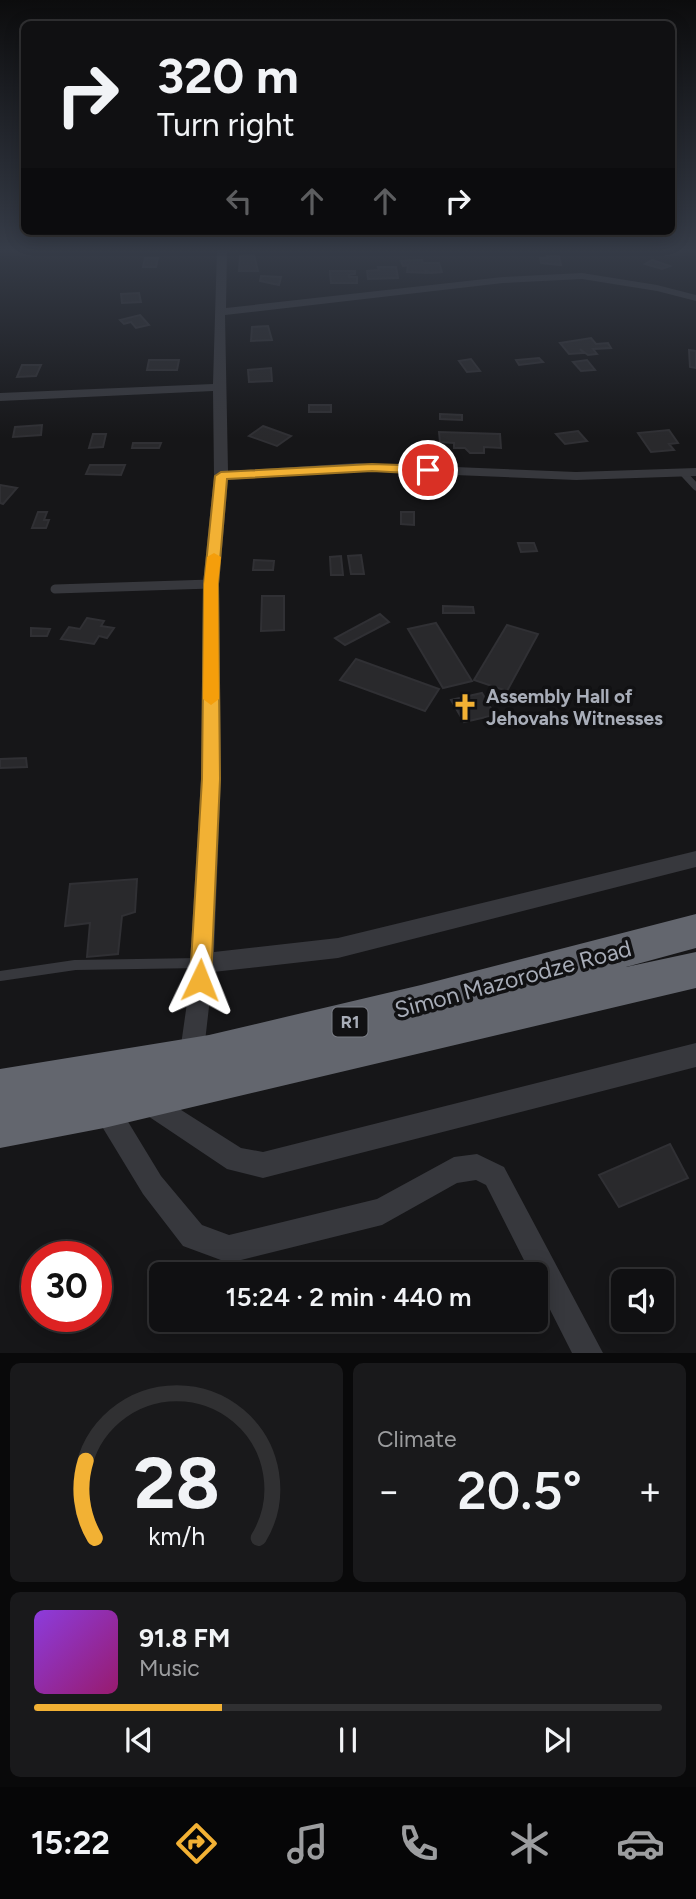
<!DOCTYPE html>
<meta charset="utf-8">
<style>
:root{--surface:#101012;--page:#19191b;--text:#f1f3f6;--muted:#9c9d9f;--line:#303032;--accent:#f2b134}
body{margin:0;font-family:Figtree,sans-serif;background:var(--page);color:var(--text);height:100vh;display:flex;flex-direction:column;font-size:26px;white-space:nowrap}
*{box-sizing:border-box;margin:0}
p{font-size:23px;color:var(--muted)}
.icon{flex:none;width:38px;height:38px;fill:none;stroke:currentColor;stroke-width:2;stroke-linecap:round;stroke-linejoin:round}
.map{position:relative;height:1353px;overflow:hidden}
.details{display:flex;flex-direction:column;gap:10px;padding:10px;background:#09090a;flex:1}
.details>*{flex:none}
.banner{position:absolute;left:21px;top:21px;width:654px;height:214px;border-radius:10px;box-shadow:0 4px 18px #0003,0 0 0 2px var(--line);background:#101012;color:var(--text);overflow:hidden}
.tools{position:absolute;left:611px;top:1269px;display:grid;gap:14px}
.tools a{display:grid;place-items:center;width:63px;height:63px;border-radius:10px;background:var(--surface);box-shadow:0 4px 18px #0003,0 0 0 2px var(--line);font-size:35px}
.speed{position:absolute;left:21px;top:1241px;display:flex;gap:14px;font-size:35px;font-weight:700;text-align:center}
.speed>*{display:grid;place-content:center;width:91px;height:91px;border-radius:50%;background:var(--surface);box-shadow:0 4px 18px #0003,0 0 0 2px var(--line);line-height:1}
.speed .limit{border:10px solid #d22;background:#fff;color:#111}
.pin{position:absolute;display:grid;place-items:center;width:60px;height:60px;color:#fff;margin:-30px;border:4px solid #fff;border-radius:50%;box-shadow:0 2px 7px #0007}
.me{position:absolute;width:77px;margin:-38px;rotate:2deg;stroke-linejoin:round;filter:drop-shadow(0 0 5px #0008)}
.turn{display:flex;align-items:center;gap:24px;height:147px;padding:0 21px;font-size:32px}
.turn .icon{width:91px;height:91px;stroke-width:2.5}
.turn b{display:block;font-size:49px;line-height:60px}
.lanes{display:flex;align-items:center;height:66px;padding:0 21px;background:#0003;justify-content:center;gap:35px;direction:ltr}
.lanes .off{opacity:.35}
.big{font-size:52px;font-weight:600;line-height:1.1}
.details .tile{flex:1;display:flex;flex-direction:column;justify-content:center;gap:10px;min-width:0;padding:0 24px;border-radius:10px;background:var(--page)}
.details .dial{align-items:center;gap:0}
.dial svg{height:182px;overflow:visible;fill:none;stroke:var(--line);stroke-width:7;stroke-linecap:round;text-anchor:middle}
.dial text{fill:var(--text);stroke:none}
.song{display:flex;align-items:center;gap:21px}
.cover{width:84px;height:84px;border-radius:10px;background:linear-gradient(135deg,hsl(270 70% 55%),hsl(320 70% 35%))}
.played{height:7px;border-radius:4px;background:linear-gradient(90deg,var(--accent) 30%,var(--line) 30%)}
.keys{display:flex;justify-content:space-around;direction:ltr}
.heat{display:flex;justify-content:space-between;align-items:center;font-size:38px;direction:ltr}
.details .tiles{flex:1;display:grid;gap:10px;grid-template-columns:1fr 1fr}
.tile:last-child{grid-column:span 2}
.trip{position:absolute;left:149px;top:1262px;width:399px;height:70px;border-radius:10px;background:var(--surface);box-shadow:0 4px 18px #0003,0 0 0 2px var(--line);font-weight:600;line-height:70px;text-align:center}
.tab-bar{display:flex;height:112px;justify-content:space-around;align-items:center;background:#060607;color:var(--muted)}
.tab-bar .icon{width:49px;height:49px}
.tab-bar .current{color:var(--accent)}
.tab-bar b{font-size:32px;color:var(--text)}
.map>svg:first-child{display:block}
.building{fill:#29292c;stroke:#303034;stroke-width:2}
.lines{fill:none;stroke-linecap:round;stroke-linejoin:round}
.lane-far2{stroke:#37383d;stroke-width:7}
.lane-far1{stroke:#37383d;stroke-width:9}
.lane{stroke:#37383d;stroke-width:10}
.street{fill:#37383d;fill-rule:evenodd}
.highway{fill:#63666e;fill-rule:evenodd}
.route{fill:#f2b134;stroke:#9d7322;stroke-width:2}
.slow{fill:#f59e0b}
.labels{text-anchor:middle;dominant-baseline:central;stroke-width:7;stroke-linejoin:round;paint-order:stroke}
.shield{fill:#111113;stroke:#7b7e86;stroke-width:2}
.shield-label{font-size:18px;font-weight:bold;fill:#a8adb8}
.poi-label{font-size:19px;font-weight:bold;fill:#a8adb8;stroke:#111113;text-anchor:start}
.near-street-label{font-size:23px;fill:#a8adb8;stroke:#111113}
</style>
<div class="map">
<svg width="696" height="1353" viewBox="0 0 696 1353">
<rect width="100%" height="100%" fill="#161618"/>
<g class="building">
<path d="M254 255 258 271H239L240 256Z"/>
<path d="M547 256H559L561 265 541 263 540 258H548Z"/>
<path d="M145 258H158L156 267H143Z"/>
<path d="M422 260 423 263H439L442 272 430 273 425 270 427 273 407 272 408 265 403 266 401 261Z"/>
<path d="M652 260 670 266 662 269 645 264Z"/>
<path d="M378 267H396L398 278 368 279 367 271 379 270Z"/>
<path d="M330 271H355V274L349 275V277H357V283H331Z"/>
<path d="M261 276 281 277 279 285 260 281Z"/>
<path d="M139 293 141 302 122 303 121 294Z"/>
<path d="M140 315 149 325 136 328 131 322 124 324 120 320Z"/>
<path d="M268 326 272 340 251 341 252 327Z"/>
<path d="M591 338 596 344 608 343 611 348 593 349 597 354 588 355 580 349 584 353 569 354 560 343Z"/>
<path d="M689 350 696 351V368L690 367Z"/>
<path d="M539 358 543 362 519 365 516 360Z"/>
<path d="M471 359 480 371 467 372 459 361Z"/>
<path d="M149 360H179L177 370H147Z"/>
<path d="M587 360 595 370 581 371 573 362Z"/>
<path d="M22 365H41L36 376 17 377Z"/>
<path d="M271 368 272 381 249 382 248 370Z"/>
<rect x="309" y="405" width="22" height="7"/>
<path d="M440 414 462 415V420L440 419Z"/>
<path d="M42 425 41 435 13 437 15 427Z"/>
<path d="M263 426 291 436 277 446 249 436Z"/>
<path d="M669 430 678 443 669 444 674 450 651 452 638 433Z"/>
<path d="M578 431 587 441 565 444 556 434Z"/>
<path d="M439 432 500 434 501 448 484 447V453H470L465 448H454V443L440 442Z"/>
<path d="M93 434H106L103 447 89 448Z"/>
<path d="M133 443H161L159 448H132Z"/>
<path d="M90 465H125L121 475 86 474Z"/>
<path d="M0 485 17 488 3 504 0 503Z"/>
<path d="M38 512H47L44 520H49L46 528H32Z"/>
<path d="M401 512H414V525L401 524Z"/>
<path d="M518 543H534L537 551 521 552Z"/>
<path d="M361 555 364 574H351L348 556Z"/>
<path d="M341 556 343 575H331L330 557Z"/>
<path d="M254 560 274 561 273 570H253Z"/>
<path d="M262 596H284V630L261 631Z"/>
<path d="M443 606 473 607 474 613H443Z"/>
<path d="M380 614 389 622 345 645 335 638Z"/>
<path d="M87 618 104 621 101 626 114 628 107 638 99 636 94 644 61 639 69 627 80 629Z"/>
<path d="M436 623 472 681 443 688 408 629Z"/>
<path d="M507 625 538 634 507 691 474 680Z"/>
<path d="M31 628 50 629 47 636H31Z"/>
<path d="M356 659 439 689 425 711 340 680Z"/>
<path d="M482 693 495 715 464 722 451 700Z"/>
<path d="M26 758 27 767 0 768V759Z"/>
<path d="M137 879 135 912 122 916 118 954 87 957 90 923 65 926 70 884Z"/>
<path d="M670 1144 688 1178 619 1207 599 1175Z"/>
</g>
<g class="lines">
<path class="lane-far2" d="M684 474 696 487"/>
<path class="lane-far1" d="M55 589 211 584"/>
<path class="lane" d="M0 976 75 965 200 963"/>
<g class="street">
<path d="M217 249H227L226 308 503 277 582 273 657 285 696 295V301L657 291 582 279 503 283 225 315 228 471 357 463 576 472 696 468V476L576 480 357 471 228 480 219 584 221 779 214 952 338 938 696 851V867L338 958 213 972 203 1059 200 1067 191 1071 182 1067 179 1059 188 996 201 779 203 584 214 476 213 391 0 401V393L213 384Z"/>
<path d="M696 1043V1067L263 1178 227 1169 139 1110 135 1101 139 1092 148 1089 241 1148 263 1152Z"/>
<path d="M104 1094 113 1097 161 1176 202 1225 229 1235 377 1199 454 1157 477 1154 504 1167 603 1353H572L536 1282V1274H531L486 1185 476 1180 457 1183 382 1225 229 1263 183 1246 143 1194 95 1115 91 1106 95 1097Z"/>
</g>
<path class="highway" d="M696 914V948L626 967 696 952V988L104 1128 0 1148V1069L209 1035 421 985Z"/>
</g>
<linearGradient id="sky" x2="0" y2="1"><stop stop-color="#0c0c0d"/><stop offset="0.57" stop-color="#363c48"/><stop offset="1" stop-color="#363c48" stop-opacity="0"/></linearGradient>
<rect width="696" height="438" fill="url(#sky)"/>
<path class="route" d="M372 464 428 466 434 470 428 474 372 471 227 479 218 584 220 779 211 980 208 986 200 989 193 986 190 980 202 779 204 584 215 476 221 472Z"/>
<path class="slow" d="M214 553 221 557 218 584 219 699 211 705 203 699 204 584 207 557Z"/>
<defs>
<symbol id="church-bare" viewBox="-9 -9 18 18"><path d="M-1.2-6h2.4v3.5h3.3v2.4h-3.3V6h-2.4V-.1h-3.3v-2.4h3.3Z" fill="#f2b134" stroke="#111113" stroke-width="2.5" paint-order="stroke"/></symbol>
</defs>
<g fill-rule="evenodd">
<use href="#church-bare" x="446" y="688" width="38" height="38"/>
</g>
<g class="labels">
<rect class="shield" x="332.5" y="1007.5" width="35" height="29" rx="5"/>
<g class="shield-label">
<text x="350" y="1022">R1</text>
</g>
<g class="poi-label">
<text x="486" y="696">Assembly Hall of<tspan x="486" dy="22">Jehovahs Witnesses</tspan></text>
</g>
<g class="near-street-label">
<text transform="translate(513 979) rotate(-15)">Simon Mazorodze Road</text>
</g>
</g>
</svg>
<div class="tools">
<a><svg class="icon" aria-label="sound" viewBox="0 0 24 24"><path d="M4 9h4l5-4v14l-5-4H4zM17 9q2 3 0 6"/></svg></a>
</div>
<div class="speed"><div class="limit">30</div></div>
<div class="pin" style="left:428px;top:470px;background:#d93025"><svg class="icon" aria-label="arrive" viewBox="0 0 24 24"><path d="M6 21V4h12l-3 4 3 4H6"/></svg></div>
<svg class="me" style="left:200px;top:980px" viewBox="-20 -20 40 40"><path d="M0-17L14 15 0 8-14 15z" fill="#f2b134" stroke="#fff" stroke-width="4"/></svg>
<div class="trip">15:24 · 2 min · 440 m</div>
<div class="banner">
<div class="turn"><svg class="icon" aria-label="right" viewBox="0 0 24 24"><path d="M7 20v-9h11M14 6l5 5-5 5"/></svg><div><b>320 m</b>Turn right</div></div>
<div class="lanes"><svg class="icon off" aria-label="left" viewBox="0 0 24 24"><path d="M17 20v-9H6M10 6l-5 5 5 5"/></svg><svg class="icon off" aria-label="ahead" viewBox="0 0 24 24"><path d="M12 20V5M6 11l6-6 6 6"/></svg><svg class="icon off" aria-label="ahead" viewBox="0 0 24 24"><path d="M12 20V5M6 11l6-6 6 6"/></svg><svg class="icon" aria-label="right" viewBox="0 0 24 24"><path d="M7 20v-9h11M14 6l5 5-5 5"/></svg></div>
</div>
</div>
<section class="details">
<div class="tiles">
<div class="tile dial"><svg viewBox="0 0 100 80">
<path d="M14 69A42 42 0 1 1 86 69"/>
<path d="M14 69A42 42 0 0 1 10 35" stroke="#f2b134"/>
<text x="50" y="56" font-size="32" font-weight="700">28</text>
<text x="50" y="72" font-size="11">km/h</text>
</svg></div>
<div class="tile"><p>Climate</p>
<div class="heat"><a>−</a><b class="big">20.5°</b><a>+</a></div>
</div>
<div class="tile">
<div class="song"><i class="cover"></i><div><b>91.8 FM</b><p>Music</p></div></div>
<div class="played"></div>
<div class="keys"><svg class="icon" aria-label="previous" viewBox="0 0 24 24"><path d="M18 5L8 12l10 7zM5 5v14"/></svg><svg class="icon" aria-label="pause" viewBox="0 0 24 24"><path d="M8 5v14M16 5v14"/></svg><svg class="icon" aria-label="next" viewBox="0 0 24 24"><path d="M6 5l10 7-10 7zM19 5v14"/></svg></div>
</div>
</div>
</section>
<nav class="tab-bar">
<b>15:22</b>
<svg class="icon current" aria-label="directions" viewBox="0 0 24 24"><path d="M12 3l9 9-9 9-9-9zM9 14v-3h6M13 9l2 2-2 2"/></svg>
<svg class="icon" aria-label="music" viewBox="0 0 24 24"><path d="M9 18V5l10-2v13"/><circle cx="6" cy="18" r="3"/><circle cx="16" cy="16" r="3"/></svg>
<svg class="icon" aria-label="phone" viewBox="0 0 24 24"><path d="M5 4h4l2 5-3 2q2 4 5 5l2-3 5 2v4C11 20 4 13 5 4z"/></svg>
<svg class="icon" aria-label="climate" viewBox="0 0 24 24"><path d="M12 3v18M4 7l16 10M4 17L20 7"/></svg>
<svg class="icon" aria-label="car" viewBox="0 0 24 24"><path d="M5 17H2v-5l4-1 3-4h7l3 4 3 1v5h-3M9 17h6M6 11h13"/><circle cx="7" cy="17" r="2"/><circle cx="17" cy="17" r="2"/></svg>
</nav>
